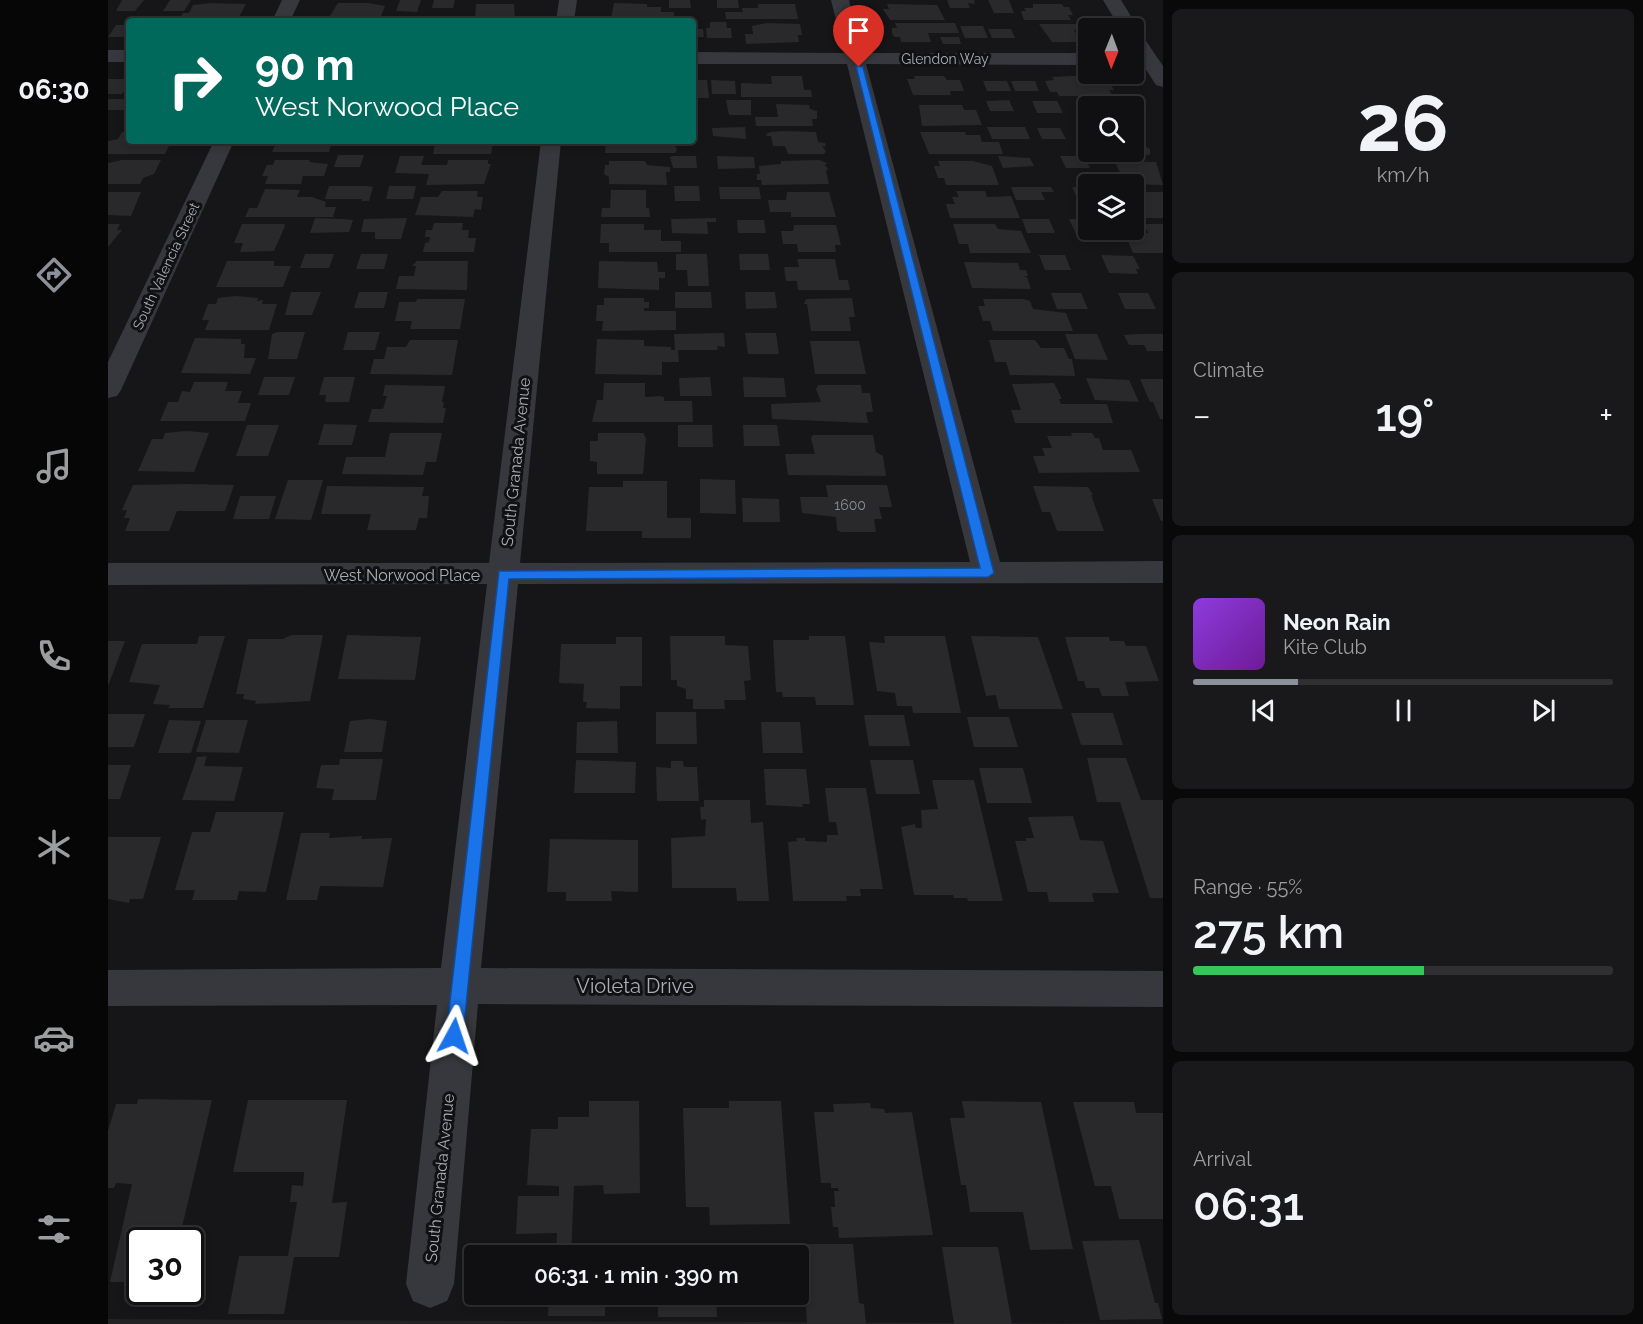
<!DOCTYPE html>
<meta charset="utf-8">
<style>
:root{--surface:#101012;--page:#19191b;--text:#f1f3f6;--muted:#9c9d9f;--line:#303032;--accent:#8c9099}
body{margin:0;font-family:Raleway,sans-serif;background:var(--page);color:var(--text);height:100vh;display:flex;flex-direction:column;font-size:22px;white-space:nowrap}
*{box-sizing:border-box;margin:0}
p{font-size:20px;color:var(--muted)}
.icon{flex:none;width:33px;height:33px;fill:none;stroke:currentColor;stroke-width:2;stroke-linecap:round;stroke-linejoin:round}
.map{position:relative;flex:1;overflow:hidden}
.sheet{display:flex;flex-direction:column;gap:9px;padding:9px;background:#09090a;width:480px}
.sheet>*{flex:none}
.guide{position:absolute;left:18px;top:18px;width:570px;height:126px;border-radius:6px;box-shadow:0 3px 9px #0003,0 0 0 2px var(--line);background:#00695c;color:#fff;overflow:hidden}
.needle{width:39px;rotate:181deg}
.tools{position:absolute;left:970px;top:18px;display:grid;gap:12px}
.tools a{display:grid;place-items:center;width:66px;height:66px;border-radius:6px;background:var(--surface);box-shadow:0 3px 9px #0003,0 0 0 2px var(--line);font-size:30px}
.speed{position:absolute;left:18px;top:1227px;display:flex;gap:12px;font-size:30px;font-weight:700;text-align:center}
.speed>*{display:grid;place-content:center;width:78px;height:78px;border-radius:50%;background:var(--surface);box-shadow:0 3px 9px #0003,0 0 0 2px var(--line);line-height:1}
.speed .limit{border:3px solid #111;border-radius:9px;background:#fff;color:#111}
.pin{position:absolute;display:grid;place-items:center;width:51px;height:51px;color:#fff;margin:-62px -26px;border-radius:50% 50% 50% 0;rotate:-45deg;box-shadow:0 0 6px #0007}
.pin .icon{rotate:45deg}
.me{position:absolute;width:66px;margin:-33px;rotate:5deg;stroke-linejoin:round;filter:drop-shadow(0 0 4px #0008)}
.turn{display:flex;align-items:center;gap:21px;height:126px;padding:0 30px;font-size:27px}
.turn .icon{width:78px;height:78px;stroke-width:2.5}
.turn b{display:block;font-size:42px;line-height:51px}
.big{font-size:45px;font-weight:600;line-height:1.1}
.sheet .widget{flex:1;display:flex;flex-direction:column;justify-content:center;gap:9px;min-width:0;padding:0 21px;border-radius:9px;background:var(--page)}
.sheet .dial{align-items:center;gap:0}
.dial b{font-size:78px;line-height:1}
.song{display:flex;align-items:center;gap:18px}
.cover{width:72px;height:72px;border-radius:9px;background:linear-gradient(135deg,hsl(270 70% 55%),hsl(280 70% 35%))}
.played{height:6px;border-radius:3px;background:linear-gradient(90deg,var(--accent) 25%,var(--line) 25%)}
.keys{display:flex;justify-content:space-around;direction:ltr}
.heat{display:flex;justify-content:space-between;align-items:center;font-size:33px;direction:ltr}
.charge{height:9px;border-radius:4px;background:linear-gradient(90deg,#34c759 55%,var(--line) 0)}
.trip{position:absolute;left:356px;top:1245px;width:345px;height:60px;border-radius:6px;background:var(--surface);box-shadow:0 3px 9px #0003,0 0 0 2px var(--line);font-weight:600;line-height:60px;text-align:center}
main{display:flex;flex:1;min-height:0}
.dock{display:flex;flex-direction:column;width:108px;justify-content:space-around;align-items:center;background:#060607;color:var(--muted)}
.dock .icon{width:42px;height:42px}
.dock .current{color:var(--accent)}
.dock b{font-size:27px;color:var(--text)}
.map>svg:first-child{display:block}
.built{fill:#222225}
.building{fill:#29292c}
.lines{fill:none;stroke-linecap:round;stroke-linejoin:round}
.street{fill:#37383d;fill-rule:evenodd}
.route{fill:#1a73e8;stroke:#114b97;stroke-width:1.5}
.labels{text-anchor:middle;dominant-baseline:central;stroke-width:6;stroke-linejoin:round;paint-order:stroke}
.far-street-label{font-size:14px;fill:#a8adb8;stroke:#111113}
.number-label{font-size:14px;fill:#888b94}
.street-label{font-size:16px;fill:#a8adb8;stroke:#111113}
.near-street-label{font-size:20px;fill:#a8adb8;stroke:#111113}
</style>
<main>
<nav class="dock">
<b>06:30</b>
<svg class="icon current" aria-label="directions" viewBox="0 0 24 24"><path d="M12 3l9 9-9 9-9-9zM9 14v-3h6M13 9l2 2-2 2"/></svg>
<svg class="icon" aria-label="music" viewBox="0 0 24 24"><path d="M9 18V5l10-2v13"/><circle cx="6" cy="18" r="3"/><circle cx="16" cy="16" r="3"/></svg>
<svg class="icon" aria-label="phone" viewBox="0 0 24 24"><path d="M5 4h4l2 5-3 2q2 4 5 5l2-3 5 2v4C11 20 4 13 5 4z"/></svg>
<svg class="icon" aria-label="climate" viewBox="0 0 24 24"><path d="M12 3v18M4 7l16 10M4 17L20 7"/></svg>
<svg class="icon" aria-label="car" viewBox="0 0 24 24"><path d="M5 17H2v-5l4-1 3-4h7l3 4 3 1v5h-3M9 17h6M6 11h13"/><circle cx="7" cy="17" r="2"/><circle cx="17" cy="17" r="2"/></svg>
<svg class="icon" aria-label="filters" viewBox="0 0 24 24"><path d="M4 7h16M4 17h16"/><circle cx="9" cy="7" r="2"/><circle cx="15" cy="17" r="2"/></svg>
</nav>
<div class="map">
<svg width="1055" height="1324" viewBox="0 0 1055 1324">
<rect width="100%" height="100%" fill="#161618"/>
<path class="built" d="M0 1319 1055 1324H0Z"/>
<g class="building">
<path d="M14 0H36L27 11H8Z"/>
<path d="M62 0H83L76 11H55Z"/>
<path d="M292 0H313L309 12 288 11Z"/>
<path d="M326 0H347L345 8H324Z"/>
<path d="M561 0H582L583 8H561Z"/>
<path d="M609 0H630L631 8H609Z"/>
<path d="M839 0H866L867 4 860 3 862 8H842Z"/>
<path d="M880 0H901L906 13H886Z"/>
<path d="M103 3 138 4 130 19H71L75 13H81L85 5Z"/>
<path d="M230 3H260L277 6 273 16H267L266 19H220Z"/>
<path d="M506 3 539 4V7H553V12H566V19H503Z"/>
<path d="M368 4H406L407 20 367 21Z"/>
<path d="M650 4H687L690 19H618L617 12H635L634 8H650Z"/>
<path d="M779 4 829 5 837 20H782L775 9H781Z"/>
<path d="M925 4H954L956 7H961L965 15H960L963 20H916L913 11H918L916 8H925Z"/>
<path d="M602 22H618L619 28H623L624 38H599L598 28H602Z"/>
<path d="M659 23 692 24 694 35H690L691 42 638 44 637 34H645L644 26Z"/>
<path d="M787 23H847L851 33H820L823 42H793L792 37H786L784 33V28H789Z"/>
<path d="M931 24H970L973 30H966L973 42H944Z"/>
<path d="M8 25H21V37H0Z"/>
<path d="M852 26H875L880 38H857Z"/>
<path d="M585 29H595L596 37H585Z"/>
<path d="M880 29H903L907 38H884Z"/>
<path d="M832 37H851L853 44H835Z"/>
<path d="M663 76H694L696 90H703L704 97H633V83L664 84Z"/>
<path d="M806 76H836L839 80H852L856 91H842L843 95H805L799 79H807Z"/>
<path d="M962 76H993L996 81H1001L1006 90H1001L1005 96H951L949 92H942L937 81 946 80 944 77Z"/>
<path d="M0 79H21V84L14 94H0Z"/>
<path d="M585 80H599L601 98H585Z"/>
<path d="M603 80 627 81 628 94H604Z"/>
<path d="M875 81H899L903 91H879Z"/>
<path d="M903 81H927L931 91H907Z"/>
<path d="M0 99H21V103L16 110H0Z"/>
<path d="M618 100H643V115H621Z"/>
<path d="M901 100 906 111H882L878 101Z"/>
<path d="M924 101H949L955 113H929Z"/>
<path d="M668 104 701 105 702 109 709 111V119H704L705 126H648L647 117H670Z"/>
<path d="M811 105H854L856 110H868L874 125 814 126Z"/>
<path d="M975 106H981V125H975L970 115H981Z"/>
<path d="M637 127 638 139 605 136 604 128Z"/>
<path d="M879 127H917L922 139H884Z"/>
<path d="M929 128H952L958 139H934Z"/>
<path d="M673 131 708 132 710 142 717 143 718 146H714L718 151 716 154H680L677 146H665L663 136H659L658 134 663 132Z"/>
<path d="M14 132H21V141L63 142 57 154H0V141L10 139Z"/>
<path d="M812 132H857L858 135H872L874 142H891L895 154H821Z"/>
<path d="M1026 132 1034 141H1031L1032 143 1042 149V155L994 154 992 152H1026Z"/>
<path d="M169 141H224L221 152H164Z"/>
<path d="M324 141H381L385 142 383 154H325L327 144H323Z"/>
<path d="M498 141H549V144H567L569 150 567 153H497Z"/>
<path d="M230 155H256L252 167H226Z"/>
<path d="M292 156H316L313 165H339L340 160H380V164H383L376 184 318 185 321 174 287 173Z"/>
<path d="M565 156H588L589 168H565L562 157Z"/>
<path d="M609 156 646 157 647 168 610 169Z"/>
<path d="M890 156 922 158 926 166 895 168Z"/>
<path d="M952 156H976L982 168H958Z"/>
<path d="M14 160H53L46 174 35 178 32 184H0V163Z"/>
<path d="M167 160H202L201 162 220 164 216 176H195L193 184H157L160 176H154L159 165H165Z"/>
<path d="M711 160 719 163 717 165 720 169 718 171 721 184 654 185 653 180H649V174H652L651 166 673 164V161Z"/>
<path d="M501 161H537L539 165 562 167V172H558L559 185 501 184V177L496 174 497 165H501Z"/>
<path d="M830 161H865L884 166 891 185H838L836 178H830L826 166H832Z"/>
<path d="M1006 161 1048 162 1055 185 1018 184Z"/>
<path d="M221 186H259L265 187 261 201H253L254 199H217Z"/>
<path d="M281 186H308L305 199H278Z"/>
<path d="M566 186H591L592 201H567Z"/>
<path d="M611 187H651L653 199H612Z"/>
<path d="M903 187H943L946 192H933L937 200H908Z"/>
<path d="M964 187H981V200H970Z"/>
<path d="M157 189 192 190 189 197H204L218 202 217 207H228L225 217H137L141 208H149Z"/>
<path d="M503 190H538V208H541L542 217H493L494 208H502Z"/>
<path d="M334 191H370L369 197H375L373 210 367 209 365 217 307 215 313 197H330Z"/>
<path d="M848 191H877L879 197 903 196 912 218H842L838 204H847L844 197H851Z"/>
<path d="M0 192H33L23 216 0 215Z"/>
<path d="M679 192H721L728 217H683V212H662L660 200H678Z"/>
<path d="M1026 192H1055V218H1034L1026 202Z"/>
<path d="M207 218 235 219 245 220 241 232 202 233Z"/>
<path d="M299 218 293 239H267V232H253L256 219Z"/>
<path d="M608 218V222H599L600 234 564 233 563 219Z"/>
<path d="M914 219H941L947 233H919Z"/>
<path d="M961 219H981V230H1010L1013 234H968Z"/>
<path d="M629 220H656L658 233H630Z"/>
<path d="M326 223H355L354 230H361L360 238H368L366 252H315L317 243 321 242 322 237H317L318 230H324Z"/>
<path d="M0 224H12L9 230H14L0 247Z"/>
<path d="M134 224H176L177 226 166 251 132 252 135 243H126Z"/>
<path d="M493 224H536V230H553V241H573V252H501V243H492Z"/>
<path d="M845 224H887L890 229 913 231 923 253H862L860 244H851Z"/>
<path d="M1036 224H1055V253H1025L1016 232 1040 233Z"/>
<path d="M686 225H728L733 245H727L728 252H690L689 244H675L673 231H685Z"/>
<path d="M197 254H226L221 268H192Z"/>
<path d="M253 254H280L276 269H248Z"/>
<path d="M568 254H599L601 286H580L579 270H568Z"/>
<path d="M631 254H660L662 270H632Z"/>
<path d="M931 255H957L963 270H937Z"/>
<path d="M993 255 1025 256 1032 269H1028L1030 274 1001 273Z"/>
<path d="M689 259H727L731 280H740L742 290H690L689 281H678L676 267H691Z"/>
<path d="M119 261H166V266H183L175 287H108Z"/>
<path d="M309 261H360L359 290 288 289 291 276H306L308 266H304Z"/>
<path d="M491 261 549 262 550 272H557V278H551V290L490 288Z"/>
<path d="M856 262 910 263 912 270H918L920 276H914L919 277 923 289 864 288Z"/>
<path d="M183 292H213L204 315H177Z"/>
<path d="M251 292H280L276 308H246Z"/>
<path d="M567 292H603L604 308H567Z"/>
<path d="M637 292H667L669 308 638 309Z"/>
<path d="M943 293H973L980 309H949Z"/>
<path d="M1010 293H1040L1048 309H1017Z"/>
<path d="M127 296 150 298 149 301 155 300 154 304H169L161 330H97L101 320H94L100 304H108L110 298Z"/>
<path d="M496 298H536V302H541V308H536V311H568V330L494 331 495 321H488L489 305H496Z"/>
<path d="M744 298 747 317H741L743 331H703L699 304H696L698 299Z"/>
<path d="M309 299H357L352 329H302L304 321H287L291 302H308Z"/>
<path d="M875 299H915L922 301 925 309 958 313 965 331H885L882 321H875L870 306H877Z"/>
<path d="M169 332H197L189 359H160L164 334Z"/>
<path d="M240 332H272L267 350H235Z"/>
<path d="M616 333 617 347 609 346 610 350H570L571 362H554V375L487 374 489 339 536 340V346L563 347V350H567L566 334Z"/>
<path d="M637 333H668L671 354H640Z"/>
<path d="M957 334H989L1000 360 967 359Z"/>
<path d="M1031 334H1055V351H1039L1036 345H1021L1016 335Z"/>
<path d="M87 338 133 339V344H137L136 358H148L142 374 73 373Z"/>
<path d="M302 340H350L344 375 262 374 266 359H276L279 347H298Z"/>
<path d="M881 340H927L933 348H956L961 359H964L967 376 902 375 898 362H887Z"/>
<path d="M702 341H751L758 374H707Z"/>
<path d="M156 377H187L181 395H150Z"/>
<path d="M216 377H247L241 402H217L218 395H211Z"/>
<path d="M602 377 604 396H572L571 378Z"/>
<path d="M635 377 676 378 678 397H636Z"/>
<path d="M978 378 1021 380 1031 402 987 400Z"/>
<path d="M1032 379H1055V419H1052L1045 402H1042Z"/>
<path d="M86 382H120L117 391H134L130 403H143L137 421H52L60 402H70L74 391 82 392Z"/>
<path d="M496 383H537V397L552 396 556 397V401H584L585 422H484L489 400H495Z"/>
<path d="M946 383 954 399H951L953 404H999L1005 423H907L903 410H913L904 384Z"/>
<path d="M277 385 337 386 334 402H336L335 408H338L335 423 260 422 264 409H275L279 396H275Z"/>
<path d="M710 385H753L754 393H762L765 412H758L760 423 664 419 663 404 713 402 708 389Z"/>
<path d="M216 424 249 425 244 445H210Z"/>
<path d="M139 425H171L160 456H128Z"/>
<path d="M570 425H604L605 447H570Z"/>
<path d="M635 425H669L672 446H636Z"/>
<path d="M79 431 101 433 86 472 30 471 44 439H55L57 433Z"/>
<path d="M282 433H334L328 462H318L315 475 234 474 238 457H277Z"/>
<path d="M490 433H535L538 438 535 474H489V462L482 461V441H490Z"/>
<path d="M963 433H984L987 438H991L995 450H1023L1032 472 931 473 925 456H937L934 448H944L939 436H964Z"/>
<path d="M705 435H765L768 452 775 456 778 476 680 475 677 454H707L703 438Z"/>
<path d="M592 479 627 480 628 514 592 513Z"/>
<path d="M180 480H215L203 520 167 519Z"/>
<path d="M515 481H559V518H583V538H534V531H478L481 487H515Z"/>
<path d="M77 484 126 485 117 511H69L61 531H17L22 518H16L19 510H14L25 485Z"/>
<path d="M718 485H779L784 507H771L774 519H766L768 532H733L729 530 728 517 694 513 692 497H720Z"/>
<path d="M219 486 316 487 314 496H321L319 518H311L308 530H259L263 514H213Z"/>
<path d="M925 486 980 487 985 495H983L996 531H949L942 512H934Z"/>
<path d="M132 496H168L161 519H125Z"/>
<path d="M634 498 671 499 672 522H635Z"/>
<path d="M1044 499H1055V521H1053Z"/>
<path d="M183 635H215L202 701 147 704 148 701 135 699 136 694H128L140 639H175Z"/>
<path d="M239 635 313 637 307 680 230 679Z"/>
<path d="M91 636H117L95 708H60L62 705 45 704 52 685 21 682 34 644H89Z"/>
<path d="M562 636H617V645L640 646 643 680 636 681 638 700H616L617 709H585V699H578V689L569 686V680H563Z"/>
<path d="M701 636H737L746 705H708L707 697H675L674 692H668L665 640H701Z"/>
<path d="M776 636H837L853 713H805L804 706H789L787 693 769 691 761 642 777 643Z"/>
<path d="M863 636 930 637 955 709H891L888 695 878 696Z"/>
<path d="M508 637H534V686H512V709L478 708 479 702H475L476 684 451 683 453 644H508Z"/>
<path d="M957 637H1001L1002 641H1016L1018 646H1038L1051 681 1017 682 1021 696H994L991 688H978L976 681H970Z"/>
<path d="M0 641H17L0 686Z"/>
<path d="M548 712H588L589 744H548Z"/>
<path d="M963 713H1005L1015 745H973Z"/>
<path d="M0 714H37L26 747H0Z"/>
<path d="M756 715H796L802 746H761Z"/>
<path d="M859 717H901L910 747H866Z"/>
<path d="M262 719 279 721 274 752H236L242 721Z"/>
<path d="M61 720 93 721 83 753H50Z"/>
<path d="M98 720H140L131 753 88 752Z"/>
<path d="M509 721 510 753H468L469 722Z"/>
<path d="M653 722H692L695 753H655Z"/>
<path d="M99 756 96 766 135 767 126 801 74 800 89 757Z"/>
<path d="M979 758H1018L1033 800H1055V898H1042L1012 802H989Z"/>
<path d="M232 759H275L268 800H224L226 789 208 788 213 765H231Z"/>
<path d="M468 760 528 762 527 793H466Z"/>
<path d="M762 760H805L812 794H768Z"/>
<path d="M563 761H575L576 767H589L591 801H549L548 767 563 768Z"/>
<path d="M0 765H23L12 799H0Z"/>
<path d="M871 768H915L924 803H879Z"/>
<path d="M656 769H698L702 804H694L695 807 658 805Z"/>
<path d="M824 780H866L895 901H860L859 898H846L845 895H806L793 827 807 824 808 828H814L813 810 830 809Z"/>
<path d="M717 788H758L775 889H752L753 896H738L739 901H685L680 842 689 841 688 838H697V841L719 842V835H730L728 822H721Z"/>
<path d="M596 800H642L643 823 655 822 661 901H629L628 888H564L563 838 597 836 598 819 593 820 592 807H596Z"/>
<path d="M108 812H176L158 892 131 891 129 900H84L87 890H67L84 832H102Z"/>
<path d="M965 816 972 840 995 841 1011 893H984L986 902H941L939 892H920L907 841H918V838H926L920 817Z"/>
<path d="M193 833H222L221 838 254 836 253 839 284 838 275 887 212 886 209 900H178Z"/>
<path d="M0 837H53L35 899H22L21 903 0 899Z"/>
<path d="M442 839 530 840V892L503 891 504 901H458V892H439Z"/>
<path d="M30 1099 104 1100 71 1240H32V1282H2L24 1184 8 1183 6 1188H0V1131L8 1104H29Z"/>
<path d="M140 1100H239L224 1203 239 1202 231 1257H186L176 1314H120L131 1256H180L189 1202H182L184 1185 195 1186 196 1172H125Z"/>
<path d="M481 1101H531L532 1193 496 1194 495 1185 466 1186 463 1256H448L449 1233 408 1234 410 1196H451V1186L419 1185 423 1129H450V1117H481Z"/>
<path d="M621 1101H673L682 1224 602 1225 601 1207H578L575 1108H621Z"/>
<path d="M854 1101 933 1102 965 1249 922 1250 915 1212H862L858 1185H853L842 1118H857Z"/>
<path d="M965 1102H1026L1028 1113H1055V1219H1011L1003 1186H987Z"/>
<path d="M762 1103 763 1108 776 1109 777 1113 804 1112 825 1235 731 1238 730 1227H725L723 1207H727L726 1191H731L730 1188H723V1183H713L706 1112H726L725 1104Z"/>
<path d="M1031 1240 1047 1303H1050L1054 1319 992 1320 974 1241Z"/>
<path d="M694 1244H745L751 1303 756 1304 758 1324H699Z"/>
<path d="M834 1247H890L904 1324H846Z"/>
<path d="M441 1294H497V1316H440Z"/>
<path d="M550 1294H608L609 1317H550Z"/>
</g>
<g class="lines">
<g class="street">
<path d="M174 0H192L182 21H164Z"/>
<path d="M451 0H469L466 21H448Z"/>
<path d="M723 0H741L755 53H981V65L758 64 892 562 1055 561V583L410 584 373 968 1055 971V1007L370 1004 346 1284 339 1301 322 1308 305 1301 298 1284 329 1005 0 1006V970L333 968 379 584 0 585V563H381L433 141H453L412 563 862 562 739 64H585V52L736 53Z"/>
<path d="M995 0H1013L1030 28 1028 31 1032 32 1055 66V87L1048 85 1026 51V28H1012Z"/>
<rect x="0" y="50" width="21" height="12"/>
<path d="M106 141H126L13 390 9 396 0 398V362Z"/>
</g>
</g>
<path class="route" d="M748 66 755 67 886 573 880 577 401 579 355 1036 352 1042 346 1044 340 1042 338 1036 391 571 872 568Z"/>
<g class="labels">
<g class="far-street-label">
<text x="837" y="59">Glendon Way</text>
<text transform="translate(58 266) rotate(-65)">South Valencia Street</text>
</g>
<g class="number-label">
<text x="742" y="505">1600</text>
</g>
<g class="street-label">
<text transform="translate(408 462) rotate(-84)">South Granada Avenue</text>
<text x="294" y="575">West Norwood Place</text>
<text transform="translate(332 1178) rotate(-84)">South Granada Avenue</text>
</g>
<g class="near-street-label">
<text x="527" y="986">Violeta Drive</text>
</g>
</g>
</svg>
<div class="tools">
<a><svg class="needle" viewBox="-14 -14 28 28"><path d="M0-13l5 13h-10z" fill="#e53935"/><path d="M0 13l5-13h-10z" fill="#9c9d9f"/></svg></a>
<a><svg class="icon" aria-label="search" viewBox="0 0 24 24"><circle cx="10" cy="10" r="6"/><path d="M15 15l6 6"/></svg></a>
<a><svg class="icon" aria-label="layers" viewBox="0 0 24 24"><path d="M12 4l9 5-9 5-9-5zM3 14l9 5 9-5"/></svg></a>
</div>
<div class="speed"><div class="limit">30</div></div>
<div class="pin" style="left:751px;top:67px;background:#d93025"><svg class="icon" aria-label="arrive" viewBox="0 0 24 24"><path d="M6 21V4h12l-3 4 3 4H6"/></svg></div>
<svg class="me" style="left:346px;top:1036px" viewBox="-20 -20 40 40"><path d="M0-17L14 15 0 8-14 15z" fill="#1a73e8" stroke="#fff" stroke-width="4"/></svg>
<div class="trip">06:31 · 1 min · 390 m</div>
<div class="guide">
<div class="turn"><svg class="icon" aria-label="right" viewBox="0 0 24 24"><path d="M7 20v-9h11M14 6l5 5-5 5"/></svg><div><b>90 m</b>West Norwood Place</div></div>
</div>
</div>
<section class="sheet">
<div class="widget dial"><b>26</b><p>km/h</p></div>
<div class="widget"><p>Climate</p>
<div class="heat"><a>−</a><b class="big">19°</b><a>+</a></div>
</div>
<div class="widget">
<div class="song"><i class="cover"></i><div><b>Neon Rain</b><p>Kite Club</p></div></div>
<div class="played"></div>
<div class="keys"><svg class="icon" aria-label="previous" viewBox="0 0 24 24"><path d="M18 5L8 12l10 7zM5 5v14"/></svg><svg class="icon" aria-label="pause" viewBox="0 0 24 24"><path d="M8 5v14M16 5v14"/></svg><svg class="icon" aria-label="next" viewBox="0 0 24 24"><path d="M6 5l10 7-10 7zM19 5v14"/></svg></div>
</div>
<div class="widget"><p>Range · 55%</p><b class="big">275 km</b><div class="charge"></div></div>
<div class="widget"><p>Arrival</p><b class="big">06:31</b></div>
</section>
</main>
